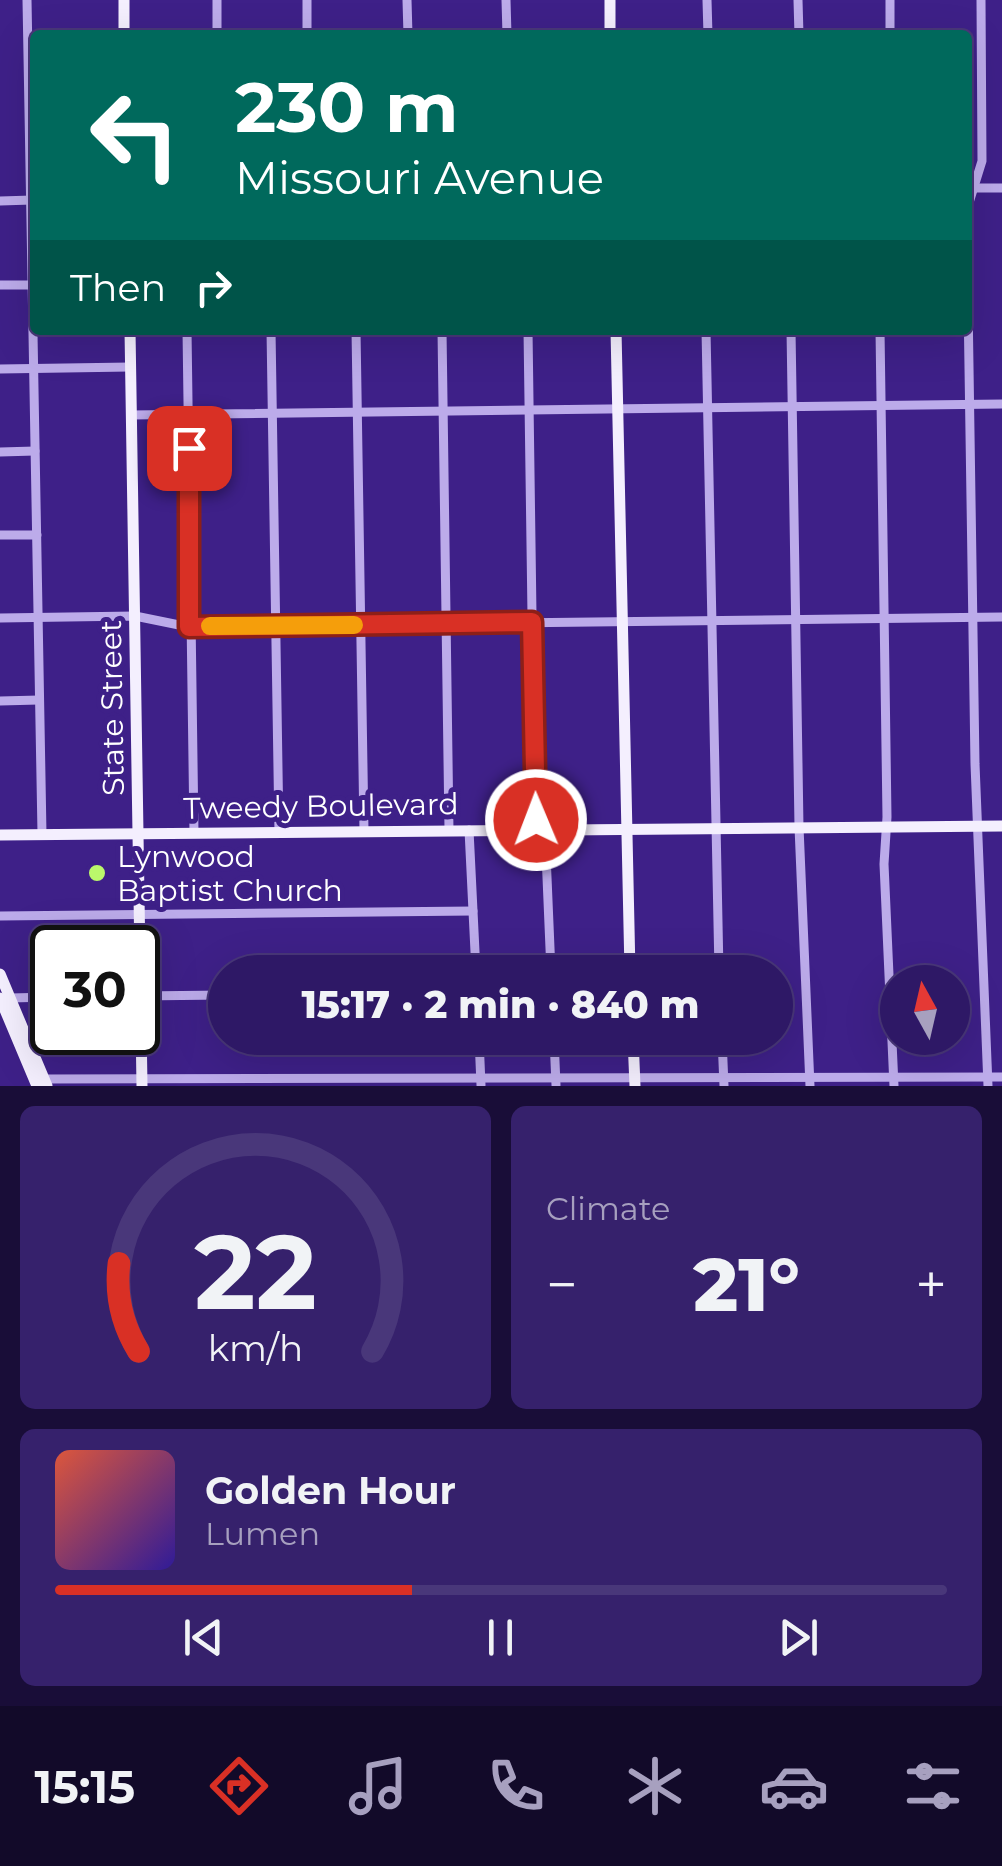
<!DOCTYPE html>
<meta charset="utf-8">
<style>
:root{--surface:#2e1866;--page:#36216c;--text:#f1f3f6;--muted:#a7a0bf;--line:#49377a;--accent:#d93025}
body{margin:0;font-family:Montserrat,sans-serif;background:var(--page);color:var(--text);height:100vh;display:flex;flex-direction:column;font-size:38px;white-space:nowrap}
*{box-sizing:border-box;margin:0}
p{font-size:32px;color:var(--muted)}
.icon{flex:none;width:55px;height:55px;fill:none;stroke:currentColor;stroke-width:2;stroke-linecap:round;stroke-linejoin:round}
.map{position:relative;height:1086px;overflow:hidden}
.drawer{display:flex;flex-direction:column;gap:20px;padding:20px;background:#190d38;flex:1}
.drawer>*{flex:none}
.guide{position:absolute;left:30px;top:30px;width:942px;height:305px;border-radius:10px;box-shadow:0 10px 40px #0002,0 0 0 2px var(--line);background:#00695c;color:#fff;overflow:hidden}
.needle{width:65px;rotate:352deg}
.controls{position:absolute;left:880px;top:965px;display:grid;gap:20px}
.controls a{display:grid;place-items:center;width:90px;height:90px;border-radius:50%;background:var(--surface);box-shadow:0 10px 40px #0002,0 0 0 2px var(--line);font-size:50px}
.speed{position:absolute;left:30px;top:925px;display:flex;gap:20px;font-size:50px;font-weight:700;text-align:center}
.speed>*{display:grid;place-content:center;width:130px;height:130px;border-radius:50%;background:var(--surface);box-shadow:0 10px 40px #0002,0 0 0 2px var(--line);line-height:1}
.speed .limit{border:5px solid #111;border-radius:15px;background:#fff;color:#111}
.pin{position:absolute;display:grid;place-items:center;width:85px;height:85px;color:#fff;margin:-42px;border-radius:20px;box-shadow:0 5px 15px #0006}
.me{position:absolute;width:110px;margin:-55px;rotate:359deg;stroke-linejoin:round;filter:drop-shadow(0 0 8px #0008)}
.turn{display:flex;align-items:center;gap:35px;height:210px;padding:0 40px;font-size:45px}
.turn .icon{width:130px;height:130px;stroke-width:2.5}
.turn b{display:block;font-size:70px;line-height:85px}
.then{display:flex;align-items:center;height:95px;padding:0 40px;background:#0003;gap:20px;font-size:38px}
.big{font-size:75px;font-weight:800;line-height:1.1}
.drawer .tile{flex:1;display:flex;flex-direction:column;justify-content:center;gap:15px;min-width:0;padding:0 35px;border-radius:15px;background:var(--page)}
.drawer .dial{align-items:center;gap:0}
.dial svg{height:260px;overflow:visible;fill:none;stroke:var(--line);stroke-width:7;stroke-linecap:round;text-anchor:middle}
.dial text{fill:var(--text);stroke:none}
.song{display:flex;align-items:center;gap:30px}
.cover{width:120px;height:120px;border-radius:15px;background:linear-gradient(135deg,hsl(10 70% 55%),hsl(250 70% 35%))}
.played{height:10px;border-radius:5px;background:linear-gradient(90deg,var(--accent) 40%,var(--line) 40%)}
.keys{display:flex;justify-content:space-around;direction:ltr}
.heat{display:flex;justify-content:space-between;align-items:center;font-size:55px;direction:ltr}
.drawer .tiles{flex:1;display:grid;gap:20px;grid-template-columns:1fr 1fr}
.tile:last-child{grid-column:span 2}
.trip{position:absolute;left:208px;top:955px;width:585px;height:100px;border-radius:50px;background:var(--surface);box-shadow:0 10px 40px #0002,0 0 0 2px var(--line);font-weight:800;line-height:100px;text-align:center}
.tab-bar{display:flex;height:160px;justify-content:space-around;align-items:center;background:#120a29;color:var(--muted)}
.tab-bar .icon{width:70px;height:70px}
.tab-bar .active{color:var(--accent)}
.tab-bar b{font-size:45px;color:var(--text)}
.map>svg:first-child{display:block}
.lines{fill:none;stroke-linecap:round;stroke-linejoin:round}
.minor{stroke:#bcabea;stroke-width:9}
.major{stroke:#f4effe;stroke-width:11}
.route-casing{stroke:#8d1f18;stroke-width:25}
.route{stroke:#d93025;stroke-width:18}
.slow{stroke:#f59e0b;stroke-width:18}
.poi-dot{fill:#bbf86b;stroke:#3e2088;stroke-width:4}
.labels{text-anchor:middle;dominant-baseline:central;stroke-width:10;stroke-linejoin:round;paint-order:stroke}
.street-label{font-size:30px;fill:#fff;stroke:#3e2088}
.poi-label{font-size:30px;fill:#fff;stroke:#3e2088;text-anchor:start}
</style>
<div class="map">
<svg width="1002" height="1086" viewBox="0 0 1002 1086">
<rect width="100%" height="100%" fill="#3e2088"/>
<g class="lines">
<g class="minor">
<path d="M27 0 42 834"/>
<path d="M217 0V35"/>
<path d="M307 0V35"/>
<path d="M407 0 408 35"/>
<path d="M506 0 507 35"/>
<path d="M707 0 708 35"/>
<path d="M798 0 799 35"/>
<path d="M890 0V35"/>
<path d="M968 188H1002"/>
<path d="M0 201 32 200"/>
<path d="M968 206 982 161 981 0"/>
<path d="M0 285H32"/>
<path d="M968 301 975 764 988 1086"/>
<path d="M187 330 194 833"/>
<path d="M271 330 279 832"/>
<path d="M356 330 364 831"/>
<path d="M442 330 449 830"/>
<path d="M528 330 535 830"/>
<path d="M706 330 719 972"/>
<path d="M791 330 799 827 810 1086"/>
<path d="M880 330 887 817 884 864 894 1086"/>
<path d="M0 369 130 367"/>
<path d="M131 415 1002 404"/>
<path d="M0 452 35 451"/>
<path d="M0 535H37"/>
<path d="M0 618 135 616 189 627 1002 617"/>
<path d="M0 701 39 700"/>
<path d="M469 830 476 972"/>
<path d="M545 830 551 972"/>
<path d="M0 916 473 911"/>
<path d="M138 996 225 995"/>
<path d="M10 998 52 997"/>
<path d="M479 1038 481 1085"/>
<path d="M554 1038 556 1085"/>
<path d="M722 1038 724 1086"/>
<path d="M44 1079 1002 1077"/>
</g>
<g class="major">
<path d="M124 0V35"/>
<path d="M610 0V35"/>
<path d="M130 330 142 1086"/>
<path d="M616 330 630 972"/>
<path d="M0 835 1002 826"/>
<path d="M0 974 47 1086"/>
<path d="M0 998 37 1086"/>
<path d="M633 1038 635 1086"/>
</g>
</g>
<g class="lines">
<defs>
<path id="route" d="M189 448V627L532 622 536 820"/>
</defs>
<use href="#route" class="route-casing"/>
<use href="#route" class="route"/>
<path class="slow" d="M210 626 354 625"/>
</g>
<circle class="poi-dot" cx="97" cy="873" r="10"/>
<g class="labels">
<g class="street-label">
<text transform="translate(112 708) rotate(-91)">State Street</text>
<text transform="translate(321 806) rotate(-1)">Tweedy Boulevard</text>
</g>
<g class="poi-label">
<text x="117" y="856">Lynwood<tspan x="117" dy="34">Baptist Church</tspan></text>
</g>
</g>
</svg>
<div class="controls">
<a><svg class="needle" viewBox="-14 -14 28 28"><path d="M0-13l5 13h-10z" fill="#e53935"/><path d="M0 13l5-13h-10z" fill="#a7a0bf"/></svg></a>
</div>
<div class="speed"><div class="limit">30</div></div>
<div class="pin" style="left:189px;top:448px;background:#d93025"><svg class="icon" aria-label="arrive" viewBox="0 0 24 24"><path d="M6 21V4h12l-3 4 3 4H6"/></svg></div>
<svg class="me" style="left:536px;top:820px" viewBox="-20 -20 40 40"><circle r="17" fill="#d93025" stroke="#fff" stroke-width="3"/><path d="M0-11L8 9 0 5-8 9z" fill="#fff"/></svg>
<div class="trip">15:17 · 2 min · 840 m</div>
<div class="guide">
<div class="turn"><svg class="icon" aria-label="left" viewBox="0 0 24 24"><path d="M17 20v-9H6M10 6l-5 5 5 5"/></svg><div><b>230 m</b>Missouri Avenue</div></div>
<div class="then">Then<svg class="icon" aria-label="right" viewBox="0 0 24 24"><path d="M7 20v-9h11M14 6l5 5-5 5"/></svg></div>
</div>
</div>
<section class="drawer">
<div class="tiles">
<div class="tile dial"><svg viewBox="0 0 100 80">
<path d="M14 69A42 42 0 1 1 86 69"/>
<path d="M14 69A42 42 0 0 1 8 42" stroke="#d93025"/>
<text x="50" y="56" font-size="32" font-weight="700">22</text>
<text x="50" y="72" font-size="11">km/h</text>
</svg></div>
<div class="tile"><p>Climate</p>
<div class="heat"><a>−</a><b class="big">21°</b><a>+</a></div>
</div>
<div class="tile">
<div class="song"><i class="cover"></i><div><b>Golden Hour</b><p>Lumen</p></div></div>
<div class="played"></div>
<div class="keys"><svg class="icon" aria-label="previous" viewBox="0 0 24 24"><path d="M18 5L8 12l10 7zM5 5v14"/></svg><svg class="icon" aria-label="pause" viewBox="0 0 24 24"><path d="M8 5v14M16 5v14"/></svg><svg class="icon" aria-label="next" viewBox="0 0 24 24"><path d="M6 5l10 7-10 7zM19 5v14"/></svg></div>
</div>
</div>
</section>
<nav class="tab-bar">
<b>15:15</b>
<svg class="icon active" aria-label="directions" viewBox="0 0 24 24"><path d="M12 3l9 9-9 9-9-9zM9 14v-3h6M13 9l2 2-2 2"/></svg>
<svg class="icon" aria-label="music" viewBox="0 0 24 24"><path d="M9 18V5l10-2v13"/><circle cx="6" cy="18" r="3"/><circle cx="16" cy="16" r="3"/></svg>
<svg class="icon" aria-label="phone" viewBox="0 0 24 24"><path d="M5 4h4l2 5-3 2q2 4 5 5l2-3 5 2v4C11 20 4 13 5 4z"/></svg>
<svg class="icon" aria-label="climate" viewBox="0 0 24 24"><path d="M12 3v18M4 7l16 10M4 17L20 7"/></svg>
<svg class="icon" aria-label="car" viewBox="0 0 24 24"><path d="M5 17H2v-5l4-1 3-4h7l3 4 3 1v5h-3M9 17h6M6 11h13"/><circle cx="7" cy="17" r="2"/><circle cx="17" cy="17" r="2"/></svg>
<svg class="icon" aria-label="filters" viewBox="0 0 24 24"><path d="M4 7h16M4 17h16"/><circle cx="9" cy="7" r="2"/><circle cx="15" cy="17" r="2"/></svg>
</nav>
